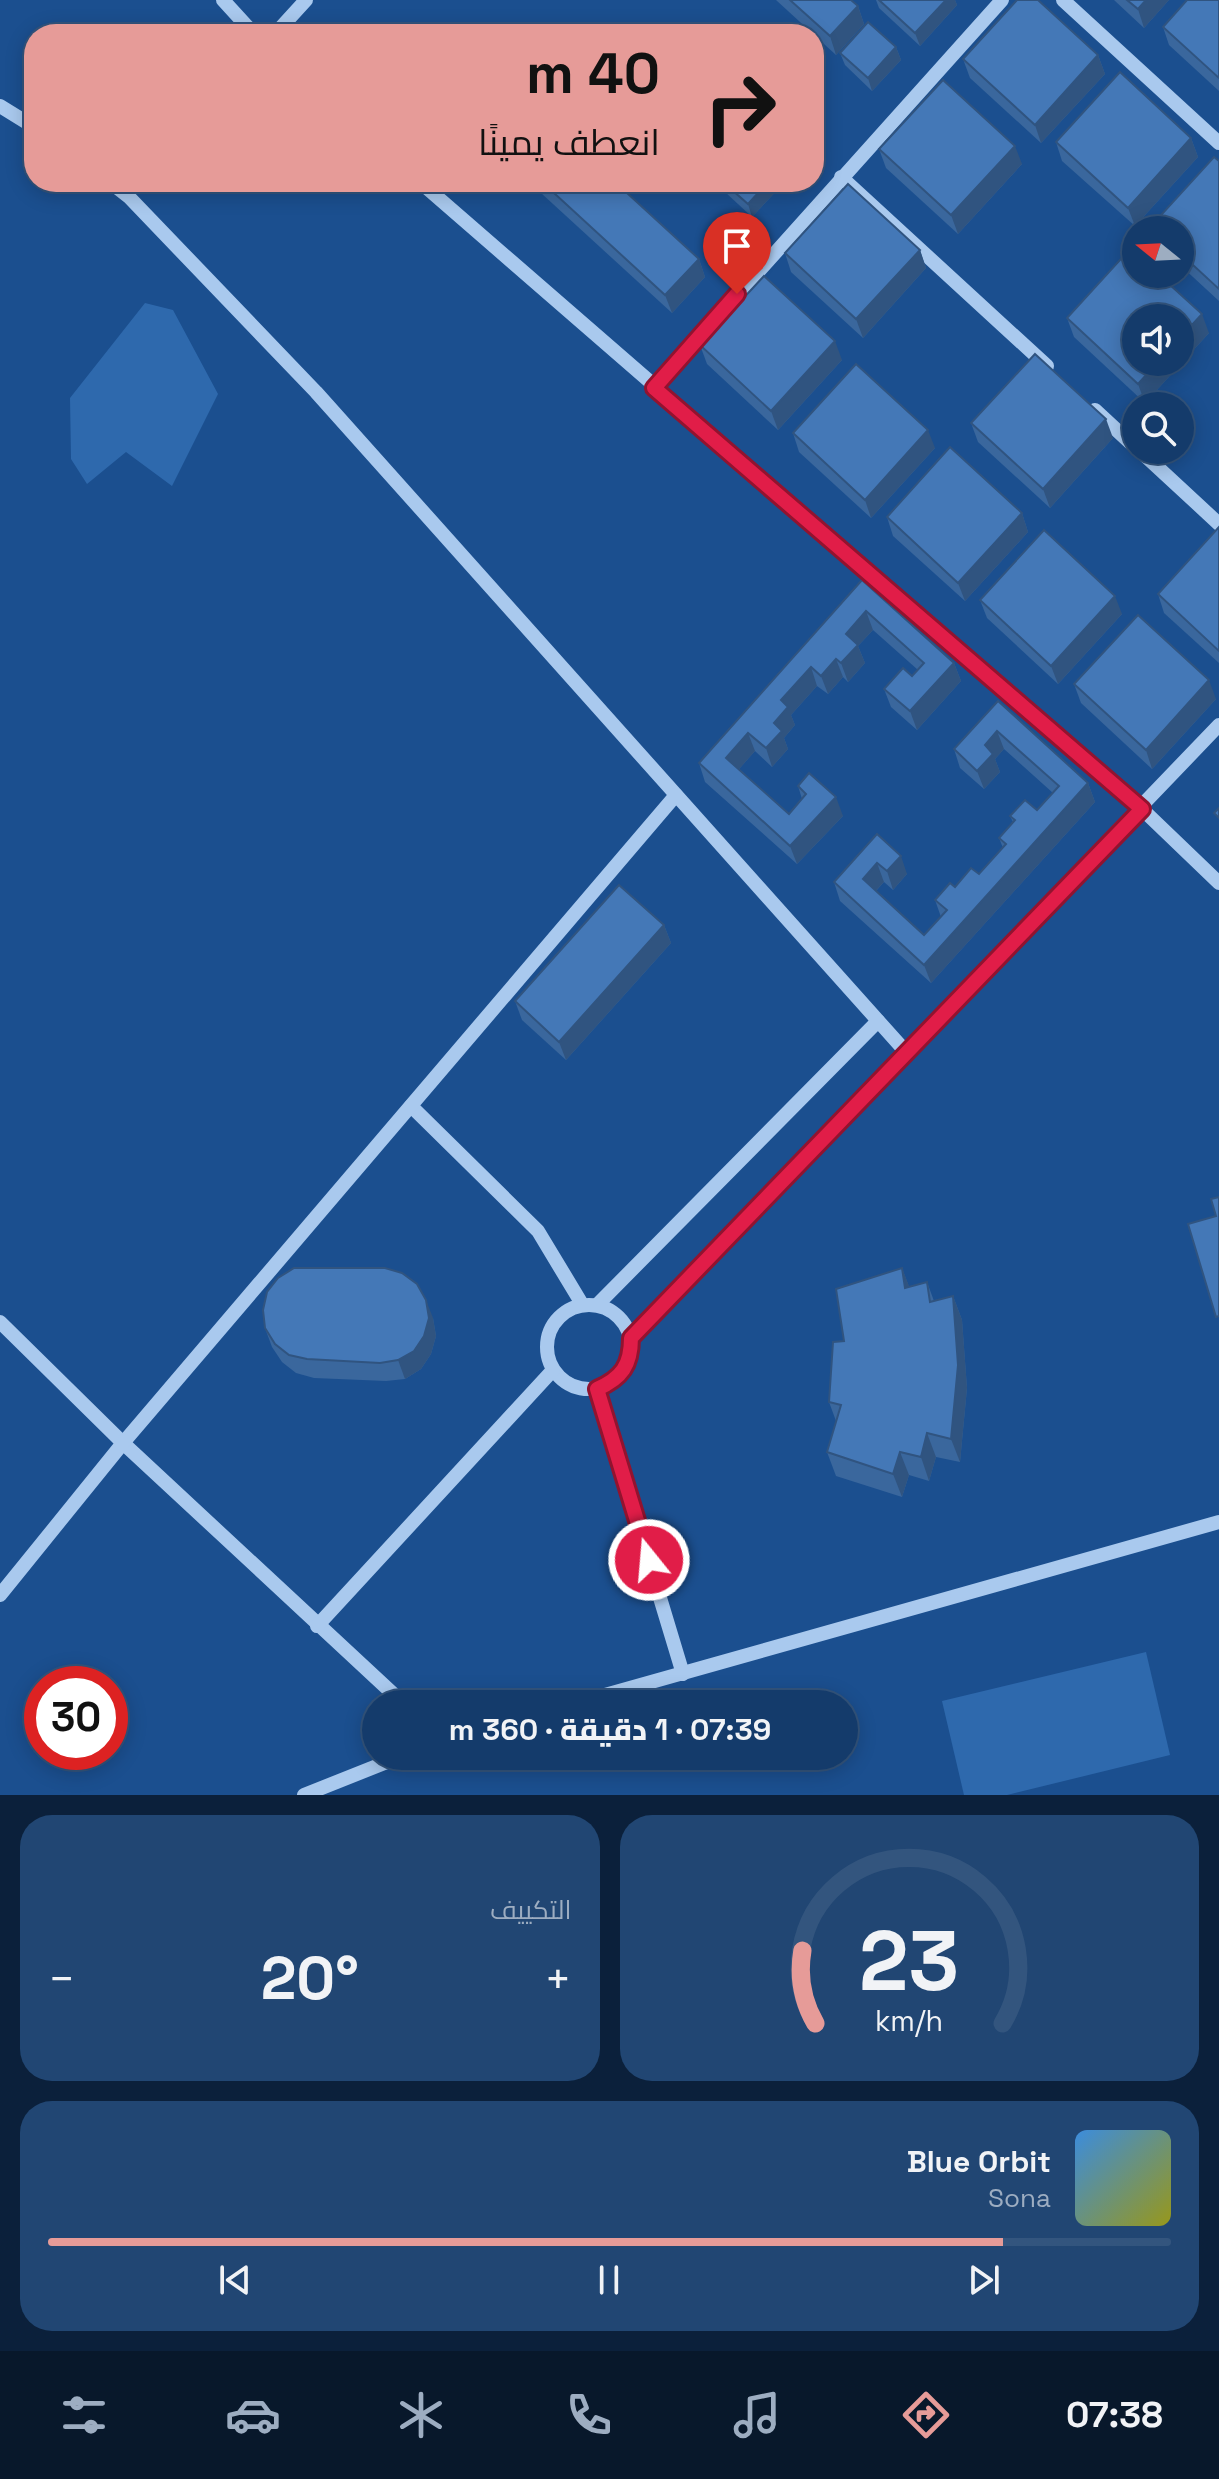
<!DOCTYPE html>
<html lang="ar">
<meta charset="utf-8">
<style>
:root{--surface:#143b6b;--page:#214673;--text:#f1f3f6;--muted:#9dadc1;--line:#33557e;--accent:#e69b98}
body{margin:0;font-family:"Space Grotesk",Cairo,sans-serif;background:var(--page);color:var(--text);direction:rtl;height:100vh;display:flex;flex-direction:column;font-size:30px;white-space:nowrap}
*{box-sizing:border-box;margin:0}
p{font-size:26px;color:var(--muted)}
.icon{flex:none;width:44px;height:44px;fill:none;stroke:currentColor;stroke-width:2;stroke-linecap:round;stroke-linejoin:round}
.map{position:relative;height:1795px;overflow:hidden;direction:ltr}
.details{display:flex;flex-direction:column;gap:20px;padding:20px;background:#0b203b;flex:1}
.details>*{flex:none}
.banner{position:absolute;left:24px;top:24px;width:800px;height:168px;border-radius:32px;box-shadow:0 4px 20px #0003,0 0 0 2px var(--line);direction:rtl;background:#e69b98;color:#111;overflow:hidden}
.needle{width:52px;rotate:288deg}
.fabs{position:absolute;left:1122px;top:216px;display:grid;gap:16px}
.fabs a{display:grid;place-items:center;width:72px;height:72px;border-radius:50%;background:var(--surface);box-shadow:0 4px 20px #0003,0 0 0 2px var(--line);font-size:40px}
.speed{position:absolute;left:24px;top:1666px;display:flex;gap:16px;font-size:40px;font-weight:700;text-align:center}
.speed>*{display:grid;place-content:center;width:104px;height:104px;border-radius:50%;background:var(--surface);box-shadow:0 4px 20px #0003,0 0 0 2px var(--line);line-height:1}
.speed .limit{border:12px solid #d22;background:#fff;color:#111}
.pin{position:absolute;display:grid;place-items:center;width:68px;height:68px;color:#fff;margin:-82px -34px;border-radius:50% 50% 50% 0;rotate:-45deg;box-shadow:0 0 8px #0007}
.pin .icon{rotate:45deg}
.me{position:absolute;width:88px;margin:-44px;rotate:343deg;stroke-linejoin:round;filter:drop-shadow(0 0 6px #0008)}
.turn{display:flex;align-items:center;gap:28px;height:168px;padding:0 32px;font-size:36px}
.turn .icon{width:104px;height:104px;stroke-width:2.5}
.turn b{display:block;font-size:56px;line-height:68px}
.big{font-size:60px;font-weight:800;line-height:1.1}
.details .widget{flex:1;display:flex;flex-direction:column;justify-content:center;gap:12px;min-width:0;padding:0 28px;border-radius:32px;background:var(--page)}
.details .dial{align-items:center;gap:0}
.dial svg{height:208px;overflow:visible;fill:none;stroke:var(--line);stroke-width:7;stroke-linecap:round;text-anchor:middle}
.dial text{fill:var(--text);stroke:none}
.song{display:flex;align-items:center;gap:24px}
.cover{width:96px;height:96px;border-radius:12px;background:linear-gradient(135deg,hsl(210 70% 55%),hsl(60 70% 35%))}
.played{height:8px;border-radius:4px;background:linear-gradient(90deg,var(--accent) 85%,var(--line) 85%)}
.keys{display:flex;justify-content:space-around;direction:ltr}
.heat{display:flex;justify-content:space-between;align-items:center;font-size:44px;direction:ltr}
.details .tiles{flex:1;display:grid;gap:20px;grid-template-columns:1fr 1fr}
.widget:last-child{grid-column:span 2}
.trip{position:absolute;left:362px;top:1690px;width:496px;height:80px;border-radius:40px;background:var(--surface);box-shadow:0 4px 20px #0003,0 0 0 2px var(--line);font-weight:800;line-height:80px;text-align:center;direction:rtl}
.dock{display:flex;height:128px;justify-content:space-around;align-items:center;background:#08182b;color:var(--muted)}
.dock .icon{width:56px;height:56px}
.dock .active{color:var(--accent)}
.dock b{font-size:36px;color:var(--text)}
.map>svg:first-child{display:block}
.green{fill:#2e69ad}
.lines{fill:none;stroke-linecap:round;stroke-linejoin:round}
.minor{stroke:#a9c9ee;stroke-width:14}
.wall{fill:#3a679d}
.shaded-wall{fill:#305480}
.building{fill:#4478b7;stroke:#305480;stroke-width:2}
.route-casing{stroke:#92132f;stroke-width:20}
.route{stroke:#e11d48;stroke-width:14}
</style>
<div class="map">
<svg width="1219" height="1795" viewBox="0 0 1219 1795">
<rect width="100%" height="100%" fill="#1b4f8f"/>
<g class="green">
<path d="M145 303 173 310 218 394 172 486 126 452 87 484 71 459 70 398Z"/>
<path d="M1146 1652 1170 1755 1007 1795H964L942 1701Z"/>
</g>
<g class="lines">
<g class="minor">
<path d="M223 0 254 34"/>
<path d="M1063 0 1219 143"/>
<path d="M275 34 306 0"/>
<path d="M0 106 34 127"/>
<path d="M841 177 1047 366"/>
<path d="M110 182 129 197 316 392 906 1052"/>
<path d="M420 182 1142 809 1219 883"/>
<path d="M654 388 1002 0"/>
<path d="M1095 410 1136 448"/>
<path d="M1139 450 1219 524"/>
<path d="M411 1106 538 1231 582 1304"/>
<path d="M598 1304 878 1021"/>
<circle cx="589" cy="1347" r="42"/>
<path d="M0 1322 123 1443 404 1704"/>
<path d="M631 1338 1219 725"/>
<path d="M597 1389 683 1674"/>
<path d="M0 1595 123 1443 676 795"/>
<path d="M317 1626 553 1370"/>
<path d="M573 1704 1219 1522"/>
<path d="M304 1795 402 1756"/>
</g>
</g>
<g class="wall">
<path d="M776 0H851L858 6 864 24 836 55Z"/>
<path d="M876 0H955L957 5 920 46 879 8Z"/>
<path d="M1114 0H1169L1144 28Z"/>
<path d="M1219 0V91L1169 45 1163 27Z"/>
<path d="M896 47 901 60 872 91 845 65 840 53Z"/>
<path d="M1098 55 1105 74 1041 143 970 78 963 59Z"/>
<path d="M1191 138 1198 157 1135 226 1062 161 1056 142Z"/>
<path d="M879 149 1022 164 958 234 886 168Z"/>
<path d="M1219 161V301L1180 265V230H1152L1151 226Z"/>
<path d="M529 182H615L699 259 705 277 672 313Z"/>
<path d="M721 182H779L781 186 752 217 725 192Z"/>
<path d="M920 250 926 268 863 338 791 272 785 253Z"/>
<path d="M1067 318 1209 333 1145 403 1074 337Z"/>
<path d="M700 345 842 360 778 430 707 364Z"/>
<path d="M971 423 1113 438 1050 508 978 442Z"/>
<path d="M793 433 935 448 871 518 799 452Z"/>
<path d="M1022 513 1028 532 965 601 893 536 887 517Z"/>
<path d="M1219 527V663L1164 613 1158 594Z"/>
<path d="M862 580 954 663 961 681 917 730 891 707 884 689 912 676 918 670 873 630 858 646 865 663 848 682 843 677 828 694 817 686 791 715 795 725 784 738 788 749 772 767 755 751 739 769 789 814 802 799 798 786 843 816 797 864 705 782 699 763Z"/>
<path d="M980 600 1122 614 1058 684 987 618Z"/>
<path d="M1074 684 1216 699 1152 769 1081 703Z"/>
<path d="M998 701 1088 783 1095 802 931 983 840 901 834 882 877 834 907 874 893 890 884 882 876 891 924 935 941 917 935 900 955 887 979 874 1003 848 999 838 1013 822 1010 816 1037 810 1053 793 1004 749 995 759 1000 772 984 789 960 768 954 749Z"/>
<path d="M664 925 671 943 566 1060 522 1020 515 1001Z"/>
<path d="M902 1268 909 1287 927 1282 934 1301 953 1296 962 1320 967 1388 960 1462 936 1457 929 1481 909 1475 902 1497 836 1476 827 1452 836 1421 829 1402 844 1341Z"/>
<path d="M433 1318 436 1336 431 1354 421 1369 405 1379 386 1381 314 1378 296 1373 282 1362 272 1347 265 1328Z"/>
</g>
<g class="shaded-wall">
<path d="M946 0H955L957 5 920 46 915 33Z"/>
<path d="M1146 0H1169L1144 28 1138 9Z"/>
<path d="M858 6 864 24 836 55 830 36Z"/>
<path d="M896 47 901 60 872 91 868 78Z"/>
<path d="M1098 55 1105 74 1041 143 1035 125Z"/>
<path d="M1191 138 1198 157 1135 226 1128 208Z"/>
<path d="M1015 146 1022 164 958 234 951 215Z"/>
<path d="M768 182H779L781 186 752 217 748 204Z"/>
<path d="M920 250 926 268 863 338 856 319Z"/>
<path d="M699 259 705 277 672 313 665 295Z"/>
<path d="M1202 314 1209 333 1145 403 1138 384 1158 362H1180V338Z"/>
<path d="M835 341 842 360 778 430 771 411Z"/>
<path d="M1106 419 1113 438 1050 508 1043 489Z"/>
<path d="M928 430 935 448 871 518 865 500Z"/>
<path d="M1022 513 1028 532 965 601 958 583Z"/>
<path d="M1115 596 1122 614 1058 684 1051 666Z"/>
<path d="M866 611 873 630 858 646 865 663 848 682 841 663 846 634Z"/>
<path d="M836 659 843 677 828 694 821 676Z"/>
<path d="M954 663 961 681 917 730 910 711Z"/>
<path d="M811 667 817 686 791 715 795 725 784 738 788 749 772 767 766 748 781 700Z"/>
<path d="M1209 680 1216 699 1152 769 1146 750Z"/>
<path d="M997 731 1004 749 995 759 1000 772 984 789 977 771 985 745Z"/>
<path d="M748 733 755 751 733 776 726 758Z"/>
<path d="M1088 783 1095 802 931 983 924 965Z"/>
<path d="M836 797 843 816 797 864 790 846Z"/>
<path d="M901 856 907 874 893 890 887 871Z"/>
<path d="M877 863 884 882 870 897 863 879Z"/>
<path d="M664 925 671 943 566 1060 559 1042Z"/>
<path d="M902 1268 911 1291 905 1288Z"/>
<path d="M953 1296 962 1320 967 1388 960 1462 951 1439Z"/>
<path d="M426 1300 433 1318 436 1336 431 1354 421 1369 405 1379 398 1360Z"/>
<path d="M927 1433 936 1457 929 1481 921 1457Z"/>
<path d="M900 1452 909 1475 902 1497 893 1474Z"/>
</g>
<g class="building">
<path d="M790 0H851L858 6 830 36Z"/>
<path d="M879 0H946L915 33Z"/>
<path d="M1017 0H1038L1098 55 1035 125 963 59Z"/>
<path d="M1127 0H1146L1138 9Z"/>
<path d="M1187 0H1219V78L1163 27Z"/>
<path d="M868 22 896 47 868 78 840 53Z"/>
<path d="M1120 72 1191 138 1128 208 1056 142Z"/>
<path d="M943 80 1015 146 951 215 879 149Z"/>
<path d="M1214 157 1219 161V289L1180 253V230H1155L1151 226Z"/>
<path d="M542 182H615L699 259 665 295Z"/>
<path d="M723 182H768L748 204Z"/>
<path d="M848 184 920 250 856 319 785 253Z"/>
<path d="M1130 249 1136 254V274H1158L1202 314 1180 338V318H1136V362H1158L1138 384 1067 318Z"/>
<path d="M764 276 835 341 771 411 700 345Z"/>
<path d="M1035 354 1106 419 1043 489 971 423Z"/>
<path d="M856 364 928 430 865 500 793 433Z"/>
<path d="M950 447 1022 513 958 583 887 517Z"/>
<path d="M1219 527V651L1158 594Z"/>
<path d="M1044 530 1115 596 1051 666 980 600Z"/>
<path d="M862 580 954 663 910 711 884 689 903 668 912 676 924 663 866 611 846 634 858 645 841 663 836 659 821 676 811 667 781 700 788 707 774 723 782 731 766 748 748 733 726 758 789 814 806 794 798 786 809 773 836 797 790 846 699 763Z"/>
<path d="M1138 615 1209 680 1146 750 1074 684Z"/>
<path d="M998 701 1088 783 924 965 834 882 877 834 901 856 887 871 877 863 863 879 924 935 947 910 935 900 950 883 955 887 971 868 979 874 1006 844 999 838 1015 820 1010 816 1025 800 1037 810 1059 786 997 731 985 745 993 754 977 771 954 749Z"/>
<path d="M1219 808V818L1214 813Z"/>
<path d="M619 885 664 925 559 1042 515 1001Z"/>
<path d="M1219 1197V1316L1216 1317 1188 1224 1216 1216 1211 1199Z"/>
<path d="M294 1268H385L402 1273 417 1284 426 1300 429 1318 424 1336 414 1351 398 1360 380 1363 307 1359 289 1355 275 1344 265 1328 263 1310 267 1292 278 1278Z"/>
<path d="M902 1268 905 1288 927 1282 930 1302 953 1296 958 1365 951 1439 927 1433 921 1457 900 1452 893 1474 827 1452 841 1405 829 1402 833 1342 844 1341 836 1289Z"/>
</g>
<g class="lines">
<defs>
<path id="route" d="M649 1560 597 1389C622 1378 631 1365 631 1338L1142 809 654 388 737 294"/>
</defs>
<use href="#route" class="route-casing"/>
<use href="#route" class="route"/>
</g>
</svg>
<div class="fabs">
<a><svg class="needle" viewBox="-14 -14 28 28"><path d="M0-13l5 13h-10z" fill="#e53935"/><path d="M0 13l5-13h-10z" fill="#9dadc1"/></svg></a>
<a><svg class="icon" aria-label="sound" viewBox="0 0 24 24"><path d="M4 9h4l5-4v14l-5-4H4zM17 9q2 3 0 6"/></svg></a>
<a><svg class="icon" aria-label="search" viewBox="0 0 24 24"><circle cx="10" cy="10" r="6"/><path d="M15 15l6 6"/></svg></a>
</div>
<div class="speed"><div class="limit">30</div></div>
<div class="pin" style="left:737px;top:294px;background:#d93025"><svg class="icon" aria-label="arrive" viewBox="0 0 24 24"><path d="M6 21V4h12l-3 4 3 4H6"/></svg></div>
<svg class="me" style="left:649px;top:1560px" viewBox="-20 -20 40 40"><circle r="17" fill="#e11d48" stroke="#fff" stroke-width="3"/><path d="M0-11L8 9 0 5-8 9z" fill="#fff"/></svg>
<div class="trip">07:39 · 1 دقيقة · 360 m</div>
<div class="banner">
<div class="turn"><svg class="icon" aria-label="right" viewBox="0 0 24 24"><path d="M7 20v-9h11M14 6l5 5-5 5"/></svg><div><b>40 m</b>انعطف يمينًا</div></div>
</div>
</div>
<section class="details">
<div class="tiles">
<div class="widget dial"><svg viewBox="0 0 100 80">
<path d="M14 69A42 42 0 1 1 86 69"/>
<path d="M14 69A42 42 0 0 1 9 41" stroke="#e69b98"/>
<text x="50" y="56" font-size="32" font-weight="700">23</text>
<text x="50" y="72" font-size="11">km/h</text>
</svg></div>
<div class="widget"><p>التكييف</p>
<div class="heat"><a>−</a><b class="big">20°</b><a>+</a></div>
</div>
<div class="widget">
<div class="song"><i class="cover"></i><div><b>Blue Orbit</b><p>Sona</p></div></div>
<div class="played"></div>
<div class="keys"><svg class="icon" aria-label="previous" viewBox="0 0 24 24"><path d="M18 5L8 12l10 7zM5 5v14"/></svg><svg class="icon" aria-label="pause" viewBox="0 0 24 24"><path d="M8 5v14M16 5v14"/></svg><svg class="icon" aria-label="next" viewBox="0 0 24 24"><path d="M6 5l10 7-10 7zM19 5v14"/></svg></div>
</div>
</div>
</section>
<nav class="dock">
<b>07:38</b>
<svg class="icon active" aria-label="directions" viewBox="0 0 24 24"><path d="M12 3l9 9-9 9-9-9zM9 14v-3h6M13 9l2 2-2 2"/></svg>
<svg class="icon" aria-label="music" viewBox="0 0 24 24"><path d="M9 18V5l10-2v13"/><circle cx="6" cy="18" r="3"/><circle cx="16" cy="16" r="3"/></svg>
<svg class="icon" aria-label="phone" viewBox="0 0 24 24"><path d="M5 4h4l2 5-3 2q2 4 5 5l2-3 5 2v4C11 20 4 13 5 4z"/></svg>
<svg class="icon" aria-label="climate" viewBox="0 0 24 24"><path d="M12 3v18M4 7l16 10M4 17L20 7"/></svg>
<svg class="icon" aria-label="car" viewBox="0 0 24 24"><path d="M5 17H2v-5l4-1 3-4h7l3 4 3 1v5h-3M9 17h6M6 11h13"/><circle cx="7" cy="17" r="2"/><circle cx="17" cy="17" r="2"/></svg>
<svg class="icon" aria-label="filters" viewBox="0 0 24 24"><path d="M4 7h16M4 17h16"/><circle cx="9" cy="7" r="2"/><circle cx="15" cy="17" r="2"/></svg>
</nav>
